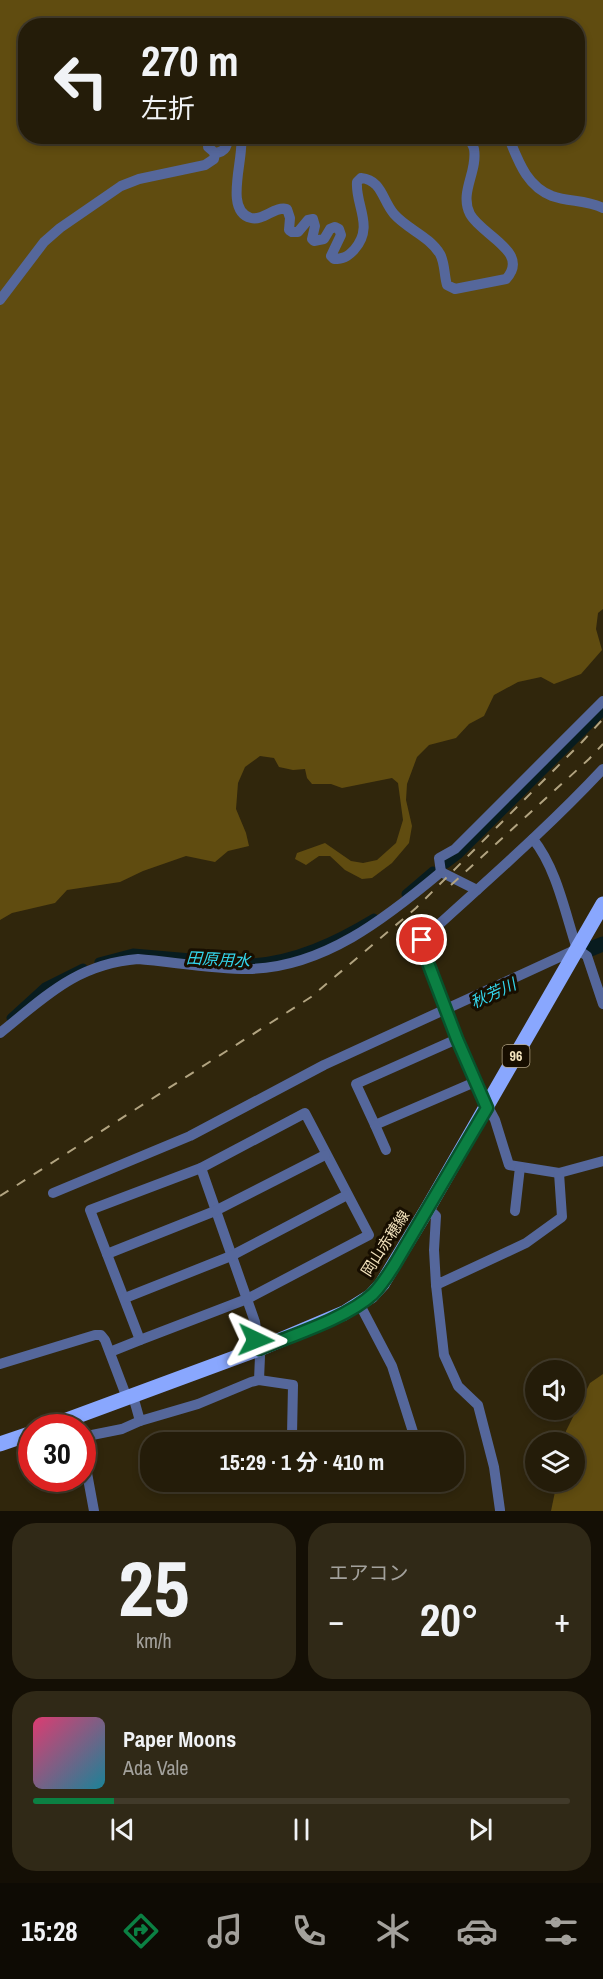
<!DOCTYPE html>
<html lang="ja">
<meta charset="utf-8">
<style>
:root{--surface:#241c09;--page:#302917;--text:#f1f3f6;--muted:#a3a19c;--line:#413a2a;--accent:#0b8043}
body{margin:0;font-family:"Archivo Narrow","Noto Sans JP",sans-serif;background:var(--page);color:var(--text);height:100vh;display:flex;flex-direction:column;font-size:22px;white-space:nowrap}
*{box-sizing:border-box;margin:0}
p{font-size:20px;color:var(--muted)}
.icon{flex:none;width:33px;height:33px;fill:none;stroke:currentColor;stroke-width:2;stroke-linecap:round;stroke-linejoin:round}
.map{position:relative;height:1511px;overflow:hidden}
.sheet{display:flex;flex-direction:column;gap:12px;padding:12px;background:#140f05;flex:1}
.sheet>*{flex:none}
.guide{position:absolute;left:18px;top:18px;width:567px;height:126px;border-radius:24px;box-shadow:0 3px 9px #0003,0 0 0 2px var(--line);background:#241c09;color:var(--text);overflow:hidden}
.controls{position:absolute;left:525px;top:1360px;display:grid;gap:12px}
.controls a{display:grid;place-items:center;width:60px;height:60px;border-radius:50%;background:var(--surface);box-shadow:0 3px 9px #0003,0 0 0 2px var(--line);font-size:30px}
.speed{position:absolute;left:18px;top:1414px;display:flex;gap:12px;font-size:30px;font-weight:700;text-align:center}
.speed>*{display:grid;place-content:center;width:78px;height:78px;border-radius:50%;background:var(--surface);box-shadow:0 3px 9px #0003,0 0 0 2px var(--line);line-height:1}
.speed .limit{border:9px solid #d22;background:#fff;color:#111}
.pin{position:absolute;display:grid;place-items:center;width:51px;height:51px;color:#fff;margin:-26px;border:3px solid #fff;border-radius:50%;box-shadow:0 2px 6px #0007}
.me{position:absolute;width:66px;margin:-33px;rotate:92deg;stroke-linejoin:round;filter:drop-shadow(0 0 4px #0008)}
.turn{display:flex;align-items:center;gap:21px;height:126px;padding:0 24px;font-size:27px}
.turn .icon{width:78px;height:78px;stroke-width:2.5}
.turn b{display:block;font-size:42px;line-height:51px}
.big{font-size:45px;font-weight:700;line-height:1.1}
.sheet .widget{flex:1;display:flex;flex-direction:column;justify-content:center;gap:9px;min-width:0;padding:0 21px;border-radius:24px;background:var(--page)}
.sheet .dial{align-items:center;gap:0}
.dial b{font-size:78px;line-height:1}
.song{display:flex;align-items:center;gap:18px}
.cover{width:72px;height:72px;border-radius:9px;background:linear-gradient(135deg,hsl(340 70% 55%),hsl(190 70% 35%))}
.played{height:6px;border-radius:3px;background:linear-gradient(90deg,var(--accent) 15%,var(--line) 15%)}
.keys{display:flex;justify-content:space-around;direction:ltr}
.heat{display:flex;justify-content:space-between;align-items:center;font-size:33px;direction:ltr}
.sheet .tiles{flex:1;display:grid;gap:12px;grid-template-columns:1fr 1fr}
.widget:last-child{grid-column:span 2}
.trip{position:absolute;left:140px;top:1432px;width:324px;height:60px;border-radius:24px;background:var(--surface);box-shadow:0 3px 9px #0003,0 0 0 2px var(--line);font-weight:700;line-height:60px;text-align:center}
.tab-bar{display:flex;height:96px;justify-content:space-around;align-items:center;background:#0e0b04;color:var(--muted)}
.tab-bar .icon{width:42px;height:42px}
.tab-bar .active{color:var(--accent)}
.tab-bar b{font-size:27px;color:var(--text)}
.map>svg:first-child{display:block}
.forest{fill:#604c10;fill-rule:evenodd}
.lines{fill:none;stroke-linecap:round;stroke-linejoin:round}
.canal{stroke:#081c1f;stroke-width:9}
.river{stroke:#081c1f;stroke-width:15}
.street{stroke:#55679b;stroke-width:10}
.primary{stroke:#89a7fe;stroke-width:15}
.rail{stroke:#b2a481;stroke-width:2;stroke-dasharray:10 10;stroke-linecap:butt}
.route-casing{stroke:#07532c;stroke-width:15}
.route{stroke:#0b8043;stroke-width:10}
.labels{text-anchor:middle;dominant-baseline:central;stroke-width:6;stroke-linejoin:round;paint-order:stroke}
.shield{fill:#170e00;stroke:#b2a484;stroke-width:1.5}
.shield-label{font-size:14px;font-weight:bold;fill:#f4e4bd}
.street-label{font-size:15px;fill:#f4e4bd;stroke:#170e00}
.water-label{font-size:16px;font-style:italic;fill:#33d5eb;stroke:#170e00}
</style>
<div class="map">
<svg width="603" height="1511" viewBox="0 0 603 1511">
<rect width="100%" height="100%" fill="#30260c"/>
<g class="forest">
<path d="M0 0H603V609L598 613 596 629 602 650 581 674 554 684 541 677 518 682 494 695 484 716 469 724 456 738 429 745 417 757 407 784 406 800 412 826 409 843 392 863 372 878 362 879 345 870 330 856H319L306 865 295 859 297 853 325 843 351 861 363 863 377 860 396 843 403 820 398 783 392 778 342 788 331 784H312L307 778 305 769 293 770 279 767 274 758 260 756 245 767 238 783 236 809 246 833 249 846 228 851 215 862 186 856 143 871 120 882 67 890 55 903 12 913 0 920ZM26 26H578V136H26Z"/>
<path d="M603 1374V1511H551L557 1482H574V1443H564L566 1431 590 1383Z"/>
</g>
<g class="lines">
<g class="canal">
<path d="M446 864 458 855 603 711"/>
<path d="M406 894 433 871"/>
<path d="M99 962 133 953 249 963C294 961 336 941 374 918"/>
<path d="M11 1018 45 987 83 968"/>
</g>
<path class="river" d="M588 950 603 944"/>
<g class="street">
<path d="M209 136 208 147 215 153C225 152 230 145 225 136"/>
<path d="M241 136C245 157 223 211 251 218 264 221 274 206 287 209L290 218 289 230 292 232H298L308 220 313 219 315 226 312 239 314 241 324 239 330 229 335 227 339 229 341 235 331 256 334 259C343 259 347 257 354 250 375 227 355 205 357 182L361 178C382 180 382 200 394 214 407 229 429 236 440 254 445 263 444 275 447 285L455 289 506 279C531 252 481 235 470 214 459 192 478 172 474 149 473 145 470 140 468 136"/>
<path d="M508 136C518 160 526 186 552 196 569 202 587 200 603 208"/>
<path d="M0 300 44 242 60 228 121 186 139 179 205 165 214 159 215 153"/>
<path d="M533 839C557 869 565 913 577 949L587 956 603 1004"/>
<path d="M441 872 439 858 455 849 603 701"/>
<path d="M441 872 477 890"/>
<path d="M0 1033C45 997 76 964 138 959 174 962 211 969 248 969 323 968 386 918 441 872"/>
<path d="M457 1039 356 1084 375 1125 475 1082"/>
<path d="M305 1113 369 1235 247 1299 140 1340 90 1210 201 1168Z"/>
<path d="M375 1125 386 1150"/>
<path d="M201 1168 255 1322 260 1356 259 1380"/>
<path d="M559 1173 509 1165 495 1120 475 1082 457 1039 425 955 422 940C483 884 546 830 603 769"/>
<path d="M53 1193 190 1136 324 1065 577 949"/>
<path d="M428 1208 436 1216 434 1250 436 1285 526 1243 562 1217 559 1173 603 1161"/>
<path d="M515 1211 520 1167"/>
<path d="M107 1254 215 1211 325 1155"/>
<path d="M436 1285 444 1355 458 1386 478 1405 494 1467 500 1510"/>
<path d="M125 1298 231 1256 347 1195"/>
<path d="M359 1303 392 1366 413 1432 414 1443"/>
<path d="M110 1352 140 1340"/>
<path d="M0 1364 95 1335H101L105 1340 127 1398"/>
<path d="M133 1396 140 1421 198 1404 251 1382 259 1380 293 1385 292 1435 328 1436 330 1443"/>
<path d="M82 1437 122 1429 140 1421"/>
<path d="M82 1446 94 1511"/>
<path d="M399 1482 420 1487 419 1482"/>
</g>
<g class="primary">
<path d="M45 1428 259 1349 344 1313 371 1296 382 1284 428 1208 603 904"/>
<path d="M0 1444 32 1433"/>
</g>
<g class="rail">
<path d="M451 885 589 759 603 744"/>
<path d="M0 1196 311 997 416 908 582 742 603 719"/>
</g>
</g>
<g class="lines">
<defs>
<path id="route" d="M256 1340 259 1349C293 1335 347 1318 373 1294 382 1285 388 1275 395 1264L487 1108 457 1039 425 955 422 940"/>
</defs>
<use href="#route" class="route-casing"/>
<use href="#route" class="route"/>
</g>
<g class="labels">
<rect class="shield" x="502.5" y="1045" width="27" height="22" rx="4.5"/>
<g class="shield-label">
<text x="516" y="1056">96</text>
</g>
<g class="street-label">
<text transform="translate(385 1243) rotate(-57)">岡山赤穂線</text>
</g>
<g class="water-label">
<text transform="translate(218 959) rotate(3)">田原用水</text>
<text transform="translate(493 993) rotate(-25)">秋芳川</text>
</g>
</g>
</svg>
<div class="controls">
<a><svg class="icon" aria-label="sound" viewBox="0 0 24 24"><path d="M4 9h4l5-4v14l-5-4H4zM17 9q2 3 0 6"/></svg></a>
<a><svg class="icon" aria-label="layers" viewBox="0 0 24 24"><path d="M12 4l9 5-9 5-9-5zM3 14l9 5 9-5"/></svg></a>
</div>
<div class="speed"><div class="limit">30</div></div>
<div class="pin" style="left:422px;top:940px;background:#d93025"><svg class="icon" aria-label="arrive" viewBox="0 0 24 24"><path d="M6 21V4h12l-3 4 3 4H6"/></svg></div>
<svg class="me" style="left:256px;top:1340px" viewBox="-20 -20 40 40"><path d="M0-17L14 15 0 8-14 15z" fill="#0b8043" stroke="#fff" stroke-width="4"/></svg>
<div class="trip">15:29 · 1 分 · 410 m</div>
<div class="guide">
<div class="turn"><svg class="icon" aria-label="left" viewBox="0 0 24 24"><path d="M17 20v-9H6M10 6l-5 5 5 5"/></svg><div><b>270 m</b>左折</div></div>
</div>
</div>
<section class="sheet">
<div class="tiles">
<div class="widget dial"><b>25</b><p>km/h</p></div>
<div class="widget"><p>エアコン</p>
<div class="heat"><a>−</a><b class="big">20°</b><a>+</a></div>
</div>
<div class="widget">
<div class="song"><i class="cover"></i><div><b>Paper Moons</b><p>Ada Vale</p></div></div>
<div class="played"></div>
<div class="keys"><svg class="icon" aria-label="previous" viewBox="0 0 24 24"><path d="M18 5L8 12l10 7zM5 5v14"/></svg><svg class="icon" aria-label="pause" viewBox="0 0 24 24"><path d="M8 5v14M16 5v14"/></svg><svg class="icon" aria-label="next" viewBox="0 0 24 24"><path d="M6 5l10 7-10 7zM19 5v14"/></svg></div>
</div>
</div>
</section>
<nav class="tab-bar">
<b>15:28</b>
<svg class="icon active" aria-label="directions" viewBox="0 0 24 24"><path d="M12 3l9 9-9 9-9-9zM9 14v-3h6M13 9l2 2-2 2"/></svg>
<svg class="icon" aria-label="music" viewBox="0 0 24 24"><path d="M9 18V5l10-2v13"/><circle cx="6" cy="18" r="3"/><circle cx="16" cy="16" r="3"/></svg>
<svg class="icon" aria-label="phone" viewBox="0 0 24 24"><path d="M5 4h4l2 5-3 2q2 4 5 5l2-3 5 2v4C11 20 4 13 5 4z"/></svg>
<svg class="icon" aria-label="climate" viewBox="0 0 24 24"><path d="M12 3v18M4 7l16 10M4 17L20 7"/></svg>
<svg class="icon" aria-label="car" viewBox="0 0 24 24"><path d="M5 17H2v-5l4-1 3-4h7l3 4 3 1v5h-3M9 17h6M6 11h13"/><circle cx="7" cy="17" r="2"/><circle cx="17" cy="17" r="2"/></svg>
<svg class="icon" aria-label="filters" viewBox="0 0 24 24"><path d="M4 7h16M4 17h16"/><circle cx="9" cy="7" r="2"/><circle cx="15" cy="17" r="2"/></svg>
</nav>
